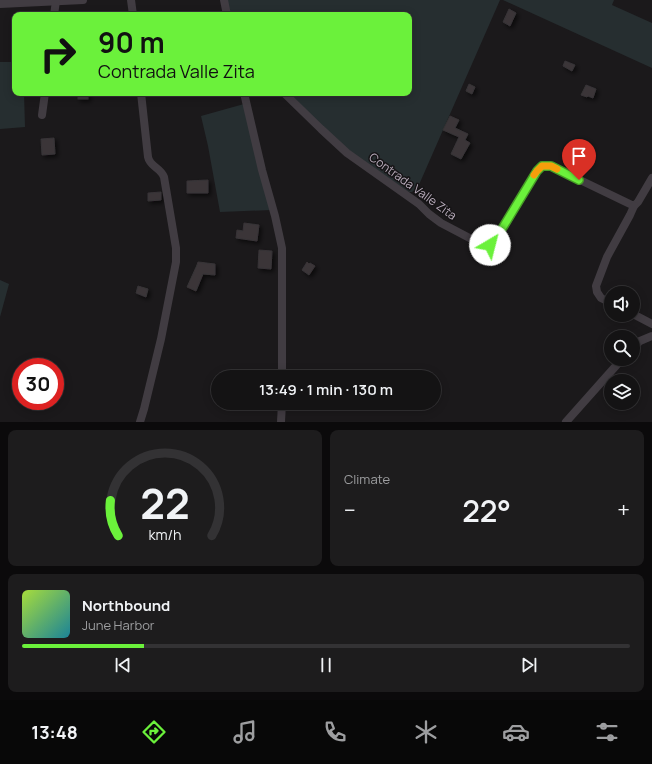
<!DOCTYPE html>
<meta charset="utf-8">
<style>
:root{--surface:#141314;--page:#1d1c1d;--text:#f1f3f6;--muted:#9d9ea0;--line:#333234;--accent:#6bf13b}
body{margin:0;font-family:Manrope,sans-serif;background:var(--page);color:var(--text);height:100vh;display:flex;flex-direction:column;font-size:15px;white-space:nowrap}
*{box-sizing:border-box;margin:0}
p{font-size:13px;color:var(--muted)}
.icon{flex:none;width:22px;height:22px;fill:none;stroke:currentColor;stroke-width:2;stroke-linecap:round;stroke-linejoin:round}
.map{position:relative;height:422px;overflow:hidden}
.side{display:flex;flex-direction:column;gap:8px;padding:8px;background:#0b0a0b;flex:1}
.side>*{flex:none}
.banner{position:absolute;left:12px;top:12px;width:400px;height:84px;border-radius:8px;box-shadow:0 2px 10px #0003,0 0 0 1px var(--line);background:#6bf13b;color:#111;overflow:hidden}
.buttons{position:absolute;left:604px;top:286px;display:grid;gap:8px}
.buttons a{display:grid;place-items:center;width:36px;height:36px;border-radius:50%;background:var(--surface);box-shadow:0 2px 10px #0003,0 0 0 1px var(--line);font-size:20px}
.speed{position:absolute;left:12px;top:358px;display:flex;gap:8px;font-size:20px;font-weight:700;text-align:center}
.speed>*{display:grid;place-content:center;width:52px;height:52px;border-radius:50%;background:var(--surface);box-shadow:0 2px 10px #0003,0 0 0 1px var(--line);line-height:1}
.speed .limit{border:6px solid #d22;background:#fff;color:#111}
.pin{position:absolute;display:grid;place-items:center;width:34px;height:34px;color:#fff;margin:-41px -17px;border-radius:50% 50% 50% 0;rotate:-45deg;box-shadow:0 0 4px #0007}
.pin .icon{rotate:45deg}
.me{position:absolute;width:44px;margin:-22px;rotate:37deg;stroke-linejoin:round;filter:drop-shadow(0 0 3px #0008)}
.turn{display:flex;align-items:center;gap:14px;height:84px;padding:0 20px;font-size:18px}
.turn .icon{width:52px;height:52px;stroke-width:2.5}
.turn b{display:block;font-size:28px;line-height:34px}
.big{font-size:30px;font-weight:600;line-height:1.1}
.side .tile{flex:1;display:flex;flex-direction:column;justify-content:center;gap:6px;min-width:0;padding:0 14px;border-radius:8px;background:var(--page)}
.side .dial{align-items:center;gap:0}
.dial svg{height:104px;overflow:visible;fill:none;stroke:var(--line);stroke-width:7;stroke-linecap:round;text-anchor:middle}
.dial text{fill:var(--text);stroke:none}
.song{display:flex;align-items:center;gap:12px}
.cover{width:48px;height:48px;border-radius:6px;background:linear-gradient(135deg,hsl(80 70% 55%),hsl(190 70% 35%))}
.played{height:4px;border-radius:2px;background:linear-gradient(90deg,var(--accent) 20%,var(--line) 20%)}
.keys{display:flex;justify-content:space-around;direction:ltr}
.heat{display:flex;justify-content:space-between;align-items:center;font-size:22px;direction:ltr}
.side .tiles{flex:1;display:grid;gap:8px;grid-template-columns:1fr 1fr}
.tile:last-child{grid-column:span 2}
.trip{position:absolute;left:211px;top:370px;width:230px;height:40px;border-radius:20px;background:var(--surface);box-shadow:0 2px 10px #0003,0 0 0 1px var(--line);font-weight:600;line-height:40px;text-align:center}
.tabs{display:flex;height:64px;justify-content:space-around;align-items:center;background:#080808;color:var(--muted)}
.tabs .icon{width:28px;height:28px}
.tabs .on{color:var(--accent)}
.tabs b{font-size:18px;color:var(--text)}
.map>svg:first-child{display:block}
.green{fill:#262e30}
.building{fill:#3a3639;stroke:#373336;filter:url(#shadow)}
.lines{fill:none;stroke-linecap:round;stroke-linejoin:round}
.minor{stroke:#413c42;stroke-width:8}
.route-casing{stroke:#469d26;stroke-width:10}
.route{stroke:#6bf13b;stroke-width:7}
.slow{stroke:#f59e0b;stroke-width:7}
.labels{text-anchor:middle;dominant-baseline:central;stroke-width:3;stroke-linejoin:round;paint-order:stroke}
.street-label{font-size:12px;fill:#b7abba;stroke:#161416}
</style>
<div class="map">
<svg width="652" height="422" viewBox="0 0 652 422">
<defs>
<filter id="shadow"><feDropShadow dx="2.5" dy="2.5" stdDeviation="2" flood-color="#0009"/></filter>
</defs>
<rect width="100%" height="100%" fill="#1b191b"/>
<g class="green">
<path d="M227 0H500L418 187 412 192H409L349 152 287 93H409V15H230Z"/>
<path d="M503 0H614L612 5 652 23V68Z"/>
<path d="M0 62H15V93H24L25 127 0 129Z"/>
<path d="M244 104 271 210 220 212 208 146 201 116Z"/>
<path d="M0 280 9 284 0 317Z"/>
<path d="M257 403H275L276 409 257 410Z"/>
</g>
<g class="building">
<path d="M509 9 516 13 510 26 503 22Z"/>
<path d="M565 61 575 65 572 71 563 66Z"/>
<path d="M469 84 475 87 472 94 466 91Z"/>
<path d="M586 85 596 89 593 98 588 96 587 97 581 95Z"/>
<rect x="78" y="93" width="10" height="6"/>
<path d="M450 116 459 120 455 128 468 134 465 140 470 143 461 159 451 154 459 137 443 130Z"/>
<path d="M54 138 55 154 42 155 41 139Z"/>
<path d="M208 180V193H187V181Z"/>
<path d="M161 192V200L148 201V193Z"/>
<path d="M244 223 259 225 257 241 236 238 237 230 243 231Z"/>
<path d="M259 250 272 251 271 269 258 268Z"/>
<path d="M198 262 215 264V275L203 274 196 291 187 287 197 265Z"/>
<path d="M307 262 309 264 310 263 315 266 309 275 302 270Z"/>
<path d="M138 286 148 289 146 297 136 293Z"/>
</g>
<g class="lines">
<g class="minor">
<path d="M131 0 133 15"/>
<path d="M224 0 227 15"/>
<path d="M0 4 83 0"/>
<path d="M54 15 56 1"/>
<path d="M244 93 262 170 275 216 282 248V377"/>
<path d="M284 93 321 129 347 153 419 204 429 214 441 223 479 243 486 246 490 245 495 242 537 171 542 166H551L634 206 638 202 652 178"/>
<path d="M42 115 45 93"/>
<path d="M611 303 601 298 597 292 596 286 607 257 630 215 634 206"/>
<path d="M633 314 652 324"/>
<path d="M633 348 640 341 652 336"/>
<path d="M140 422 144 409 161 339 176 262V248L164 177C160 167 150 167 148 157L141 93"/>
<path d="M281 422 282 403"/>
<path d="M566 422 622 359"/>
</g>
</g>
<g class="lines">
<defs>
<path id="route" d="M490 245 494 242 537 171 542 166H551L579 180"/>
</defs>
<use href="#route" class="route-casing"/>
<use href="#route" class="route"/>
<path class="slow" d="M534 175 537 171 542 166H551L557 169"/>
</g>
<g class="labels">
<g class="street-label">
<text transform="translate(413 186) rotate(36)">Contrada Valle Zita</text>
</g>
</g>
</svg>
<div class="buttons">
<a><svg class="icon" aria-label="sound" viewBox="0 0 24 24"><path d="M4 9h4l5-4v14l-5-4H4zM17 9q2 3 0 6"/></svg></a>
<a><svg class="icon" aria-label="search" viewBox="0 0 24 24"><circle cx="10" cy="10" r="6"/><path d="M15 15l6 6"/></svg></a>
<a><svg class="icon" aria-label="layers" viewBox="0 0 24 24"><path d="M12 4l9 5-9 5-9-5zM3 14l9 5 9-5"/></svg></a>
</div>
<div class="speed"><div class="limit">30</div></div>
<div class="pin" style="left:579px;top:180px;background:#d93025"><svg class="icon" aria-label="arrive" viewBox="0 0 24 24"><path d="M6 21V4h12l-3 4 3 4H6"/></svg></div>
<svg class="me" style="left:490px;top:245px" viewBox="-20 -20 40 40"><circle r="19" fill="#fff"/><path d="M0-13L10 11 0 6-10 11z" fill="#6bf13b"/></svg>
<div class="trip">13:49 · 1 min · 130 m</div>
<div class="banner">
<div class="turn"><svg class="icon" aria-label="right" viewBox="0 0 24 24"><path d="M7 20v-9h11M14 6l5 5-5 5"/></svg><div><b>90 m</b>Contrada Valle Zita</div></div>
</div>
</div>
<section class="side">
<div class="tiles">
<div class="tile dial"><svg viewBox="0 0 100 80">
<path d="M14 69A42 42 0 1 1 86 69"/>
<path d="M14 69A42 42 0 0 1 8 42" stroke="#6bf13b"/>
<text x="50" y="56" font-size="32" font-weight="700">22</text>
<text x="50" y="72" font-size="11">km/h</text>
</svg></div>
<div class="tile"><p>Climate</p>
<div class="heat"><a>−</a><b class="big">22°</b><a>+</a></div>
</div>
<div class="tile">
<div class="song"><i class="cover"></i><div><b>Northbound</b><p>June Harbor</p></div></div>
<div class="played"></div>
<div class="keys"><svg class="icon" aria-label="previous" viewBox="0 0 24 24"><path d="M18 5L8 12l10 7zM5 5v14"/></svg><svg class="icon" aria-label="pause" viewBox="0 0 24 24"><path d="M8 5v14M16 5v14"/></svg><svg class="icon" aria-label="next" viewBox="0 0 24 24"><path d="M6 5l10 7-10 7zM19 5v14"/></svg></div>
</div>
</div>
</section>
<nav class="tabs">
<b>13:48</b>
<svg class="icon on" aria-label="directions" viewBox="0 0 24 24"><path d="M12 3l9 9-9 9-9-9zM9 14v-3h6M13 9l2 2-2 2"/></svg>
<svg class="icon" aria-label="music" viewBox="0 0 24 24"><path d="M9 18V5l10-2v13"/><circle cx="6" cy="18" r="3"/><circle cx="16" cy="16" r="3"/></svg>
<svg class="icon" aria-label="phone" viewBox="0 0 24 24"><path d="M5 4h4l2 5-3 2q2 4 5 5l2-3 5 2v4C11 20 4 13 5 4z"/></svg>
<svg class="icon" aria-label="climate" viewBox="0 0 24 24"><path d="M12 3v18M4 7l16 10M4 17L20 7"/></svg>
<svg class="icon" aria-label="car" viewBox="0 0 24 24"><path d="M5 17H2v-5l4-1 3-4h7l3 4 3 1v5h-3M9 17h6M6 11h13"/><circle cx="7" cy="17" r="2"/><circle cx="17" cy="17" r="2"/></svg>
<svg class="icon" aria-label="filters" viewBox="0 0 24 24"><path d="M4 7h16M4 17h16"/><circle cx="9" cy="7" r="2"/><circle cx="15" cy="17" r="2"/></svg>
</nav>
